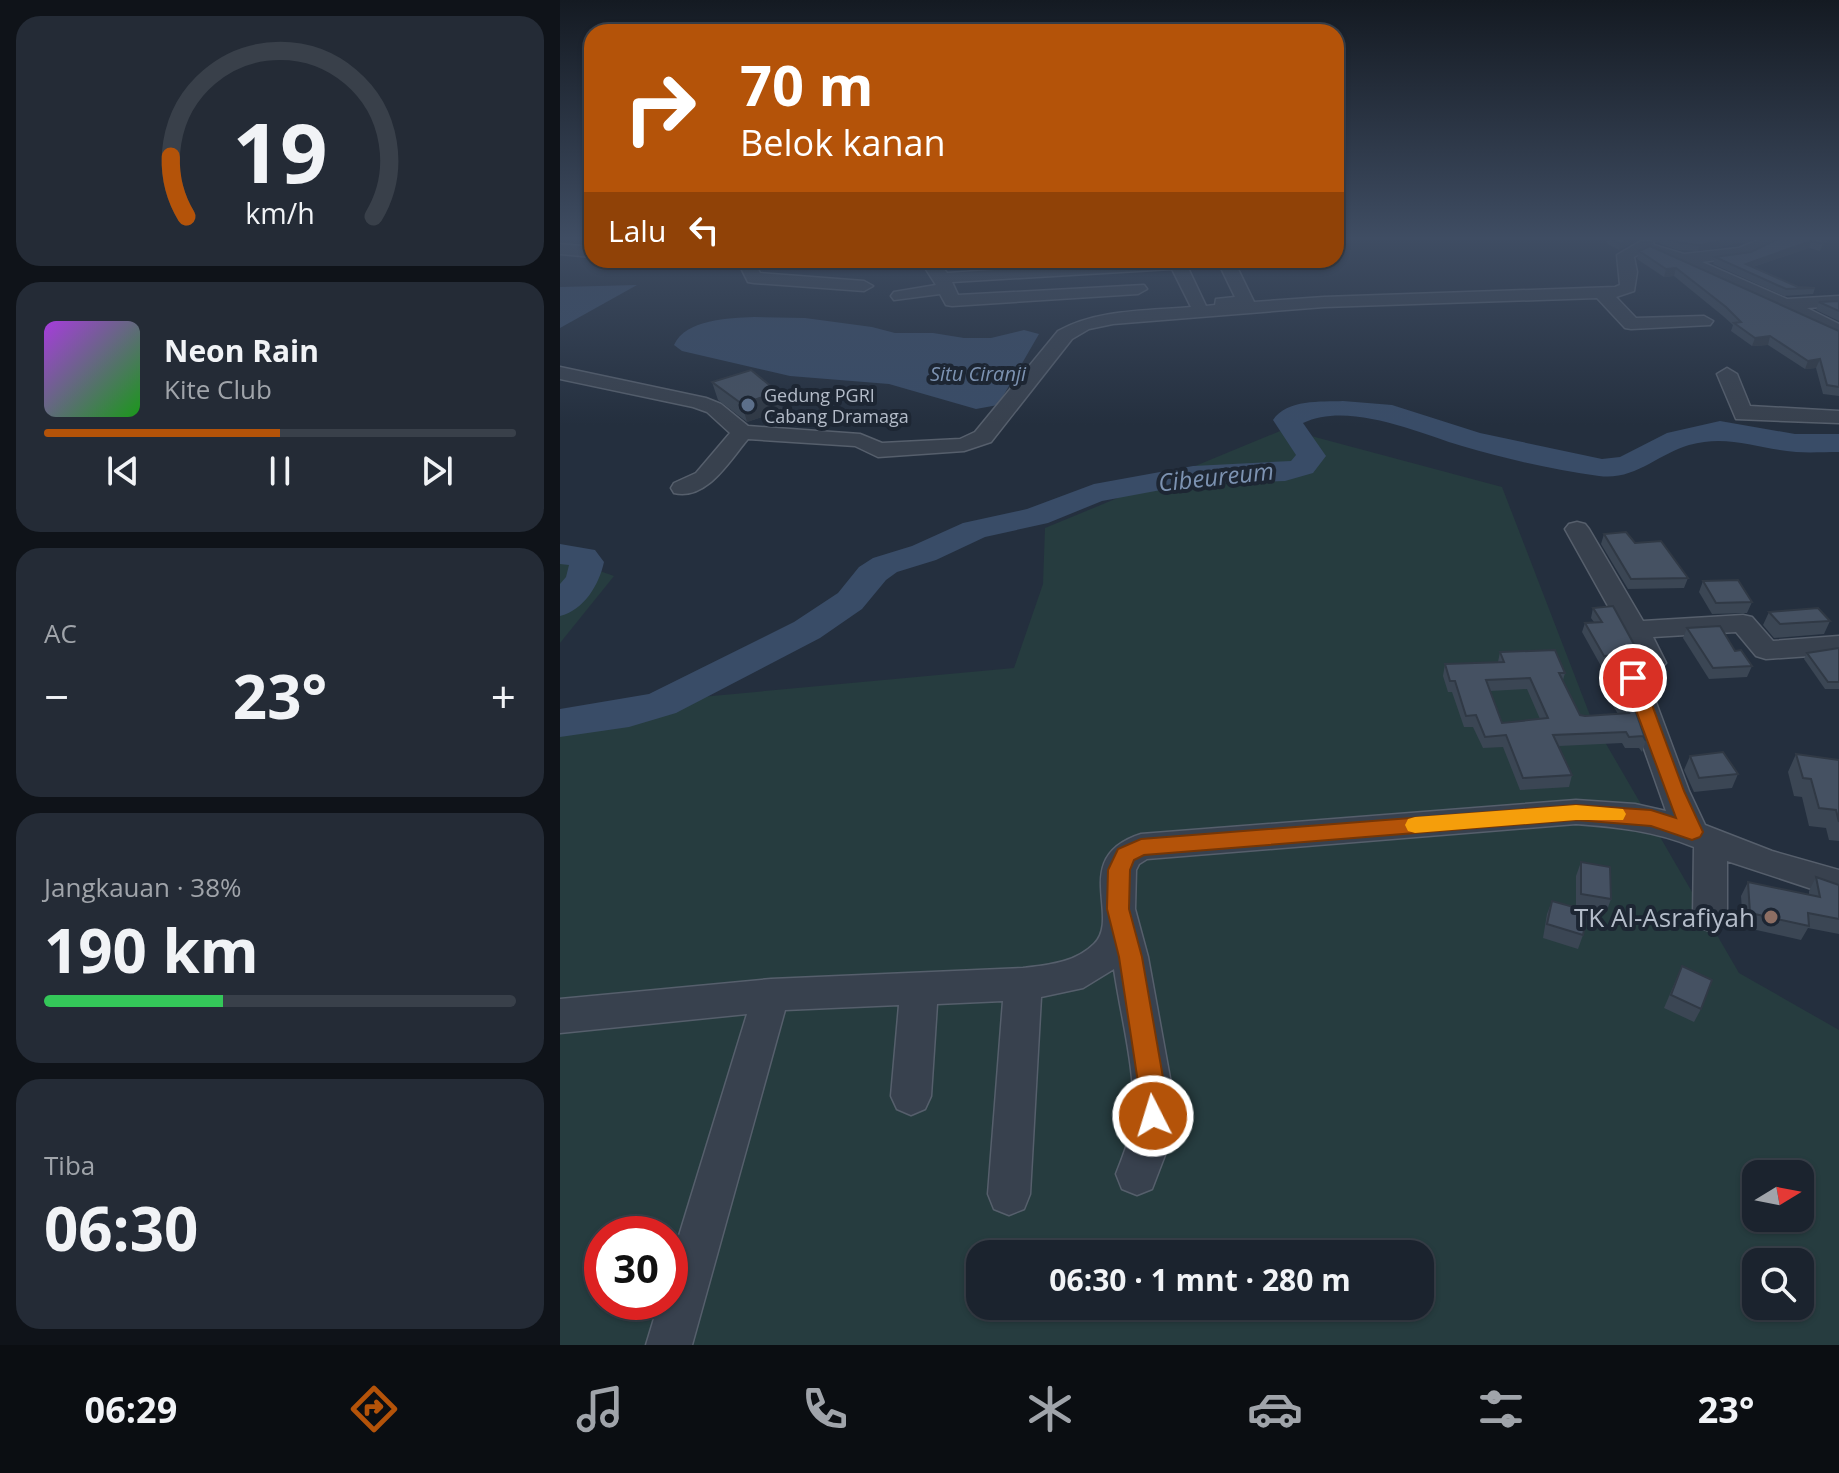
<!DOCTYPE html>
<html lang="id">
<meta charset="utf-8">
<style>
:root{--surface:#1b232e;--page:#242b36;--text:#f1f3f6;--muted:#a0a4aa;--line:#39404a;--accent:#b45309}
body{margin:0;font-family:"Open Sans",sans-serif;background:var(--page);color:var(--text);height:100vh;display:flex;flex-direction:column;font-size:30px;white-space:nowrap}
*{box-sizing:border-box;margin:0}
p{font-size:26px;color:var(--muted)}
.icon{flex:none;width:44px;height:44px;fill:none;stroke:currentColor;stroke-width:2;stroke-linecap:round;stroke-linejoin:round}
.map{position:relative;flex:1;overflow:hidden}
.panel{display:flex;flex-direction:column;gap:16px;padding:16px;background:#0f1319;width:560px}
.panel>*{flex:none}
.top-card{position:absolute;left:24px;top:24px;width:760px;height:244px;border-radius:24px;box-shadow:0 2px 6px #0004,0 0 0 2px var(--line);background:#b45309;color:#fff;overflow:hidden}
.needle{width:52px;rotate:80deg}
.buttons{position:absolute;left:1182px;top:1160px;display:grid;gap:16px}
.buttons a{display:grid;place-items:center;width:72px;height:72px;border-radius:16px;background:var(--surface);box-shadow:0 2px 6px #0004,0 0 0 2px var(--line);font-size:40px}
.speed{position:absolute;left:24px;top:1216px;display:flex;gap:16px;font-size:40px;font-weight:700;text-align:center}
.speed>*{display:grid;place-content:center;width:104px;height:104px;border-radius:50%;background:var(--surface);box-shadow:0 2px 6px #0004,0 0 0 2px var(--line);line-height:1}
.speed .limit{border:12px solid #d22;background:#fff;color:#111}
.pin{position:absolute;display:grid;place-items:center;width:68px;height:68px;color:#fff;margin:-34px;border:4px solid #fff;border-radius:50%;box-shadow:0 2px 8px #0007}
.me{position:absolute;width:88px;margin:-44px;rotate:355deg;stroke-linejoin:round;filter:drop-shadow(0 0 6px #0008)}
.turn{display:flex;align-items:center;gap:28px;height:168px;padding:0 24px;font-size:36px}
.turn .icon{width:104px;height:104px;stroke-width:2.5}
.turn b{display:block;font-size:56px;line-height:68px}
.then{display:flex;align-items:center;height:76px;padding:0 24px;background:#0003;gap:16px;font-size:30px}
.big{font-size:60px;font-weight:700;line-height:1.1}
.panel .card{flex:1;display:flex;flex-direction:column;justify-content:center;gap:12px;min-width:0;padding:0 28px;border-radius:24px;background:var(--page)}
.panel .dial{align-items:center;gap:0}
.dial svg{height:208px;overflow:visible;fill:none;stroke:var(--line);stroke-width:7;stroke-linecap:round;text-anchor:middle}
.dial text{fill:var(--text);stroke:none}
.song{display:flex;align-items:center;gap:24px}
.cover{width:96px;height:96px;border-radius:12px;background:linear-gradient(135deg,hsl(280 70% 55%),hsl(120 70% 35%))}
.played{height:8px;border-radius:4px;background:linear-gradient(90deg,var(--accent) 50%,var(--line) 50%)}
.keys{display:flex;justify-content:space-around;direction:ltr}
.heat{display:flex;justify-content:space-between;align-items:center;font-size:44px;direction:ltr}
.charge{height:12px;border-radius:6px;background:linear-gradient(90deg,#34c759 38%,var(--line) 0)}
.trip{position:absolute;left:406px;top:1240px;width:468px;height:80px;border-radius:24px;background:var(--surface);box-shadow:0 2px 6px #0004,0 0 0 2px var(--line);font-weight:700;line-height:80px;text-align:center}
.tab-bar{display:flex;height:128px;justify-content:space-around;align-items:center;background:#0b0e12;color:var(--muted)}
.tab-bar .icon{width:56px;height:56px}
.tab-bar .on{color:var(--accent)}
.tab-bar b{font-size:36px;color:var(--text)}
main{display:flex;flex:1;min-height:0}
.map>svg:first-child{display:block}
.green{fill:#263c3f;fill-rule:evenodd}
.water{fill:#394c67}
.lines{fill:none;stroke-linecap:round;stroke-linejoin:round}
.river{fill:#394c67;fill-rule:evenodd}
.minor-casing{stroke:#565f6c;stroke-width:3}
.minor{fill:#38414e;fill-rule:evenodd}
.wall{fill:#3b4654;fill-rule:evenodd}
.shaded-wall{fill:#303945}
.building{fill:#455162;stroke:#303945;stroke-width:2;fill-rule:evenodd}
.route{fill:#b45309;stroke:#753606;stroke-width:2}
.slow{fill:#f59e0b}
.service-dot{fill:#5c6f8a;stroke:#1d2633;stroke-width:3}
.education-dot{fill:#8d6e63;stroke:#1d2633;stroke-width:3}
.labels{text-anchor:middle;dominant-baseline:central;stroke-width:8;stroke-linejoin:round;paint-order:stroke}
.far-poi-label{font-size:18px;fill:#b4bcc9;stroke:#1d2633;text-anchor:start}
.far-water-label{font-size:20px;font-style:italic;fill:#7c92b1;stroke:#1d2633}
.water-label{font-size:24px;font-style:italic;fill:#7c92b1;stroke:#1d2633}
.near-poi-label{font-size:26px;fill:#b4bcc9;stroke:#1d2633;text-anchor:end}
</style>
<main>
<section class="panel">
<div class="card dial"><svg viewBox="0 0 100 80">
<path d="M14 69A42 42 0 1 1 86 69"/>
<path d="M14 69A42 42 0 0 1 8 46" stroke="#b45309"/>
<text x="50" y="56" font-size="32" font-weight="700">19</text>
<text x="50" y="72" font-size="11">km/h</text>
</svg></div>
<div class="card">
<div class="song"><i class="cover"></i><div><b>Neon Rain</b><p>Kite Club</p></div></div>
<div class="played"></div>
<div class="keys"><svg class="icon" aria-label="previous" viewBox="0 0 24 24"><path d="M18 5L8 12l10 7zM5 5v14"/></svg><svg class="icon" aria-label="pause" viewBox="0 0 24 24"><path d="M8 5v14M16 5v14"/></svg><svg class="icon" aria-label="next" viewBox="0 0 24 24"><path d="M6 5l10 7-10 7zM19 5v14"/></svg></div>
</div>
<div class="card"><p>AC</p>
<div class="heat"><a>−</a><b class="big">23°</b><a>+</a></div>
</div>
<div class="card"><p>Jangkauan · 38%</p><b class="big">190 km</b><div class="charge"></div></div>
<div class="card"><p>Tiba</p><b class="big">06:30</b></div>
</section>
<div class="map">
<svg width="1279" height="1345" viewBox="0 0 1279 1345">
<rect width="100%" height="100%" fill="#242f3e"/>
<g class="green">
<path d="M725 429 942 487 1031 718 1179 973 1279 1030V1345H0V710L454 668 483 584 485 528ZM1196 1174H1240V1218H1196ZM42 1234H110V1302H42ZM420 1254H860V1306H420ZM1196 1262H1240V1306H1196Z"/>
<path d="M0 557 54 576 0 643Z"/>
</g>
<g class="water">
<path d="M77 285 0 328V287Z"/>
<path d="M194 317 245 318 312 327 335 333H373L404 338H431L464 330 479 334 438 405 416 409 329 384 230 376 122 351 114 345C126 319 169 318 194 317Z"/>
</g>
<g class="lines">
<g class="river">
<path d="M783 401 832 405 920 433 1042 459 1060 457 1107 433 1160 421 1235 434H1279V452C1265 452 1250 453 1236 452 1197 449 1169 434 1129 445 1098 454 1074 481 1039 476 994 470 946 459 902 446 858 433 789 401 743 423L766 456 753 473 725 481 633 484 542 501 488 523 425 537 376 560 337 572 326 580 302 609 260 638 116 713 69 727 0 737V709L89 694 234 622 278 593 299 567 313 558 352 546 403 523 467 509 534 484 633 466 731 461 736 455 713 420C727 399 761 402 783 401Z"/>
<path d="M0 544 35 550 44 562C39 585 24 610 0 616V584L6 577 9 565 0 564Z"/>
</g>
<defs>
<g id="minor">
<path d="M1205 237H1225L1188 256 1142 262 1227 299 1279 296V306L1247 308 1279 324V337L1089 249 1074 257 1077 272 1074 291 1056 297 1076 318 1144 316 1153 321 1150 325 1071 329 1065 328 1037 298 764 307 553 324 529 329 512 339 431 442 404 451 318 457 295 446 188 439C170 460 147 501 114 493L111 488 114 483 136 473 170 433 147 412 133 407 0 379V367L146 398 161 404 188 426 300 434 322 443 400 439 415 432 498 331C538 309 586 311 631 307L612 269 392 282 398 295 584 285 587 289 578 294 392 306 386 305 380 294 334 300 331 296 334 292 376 285 360 260H377L387 273 597 260H687L676 265 694 302 764 297 1055 287 1060 285 1057 255 1081 241H1093L1094 245 1124 254 1179 248ZM660 266 675 297 656 299 655 305 646 306 628 268Z"/>
<path d="M0 244 32 247V257L0 254Z"/>
<path d="M177 260H193L200 273 304 281 313 286 304 291 194 283 188 282Z"/>
<path d="M1167 368 1177 374 1190 406 1279 411V423L1176 419 1157 374Z"/>
<path d="M1017 522 1025 524 1029 529 1083 621 1183 615 1192 617 1213 641 1279 636V654L1206 659 1196 656 1176 632 1093 637 1106 663 1088 681 1129 791 1145 825 1212 851 1279 870V898L1167 861V917L1162 927 1150 931 1138 927 1133 917 1134 847C1094 831 1058 827 1016 824L587 859 579 864 576 870 575 909 588 957 612 1089 613 1116 610 1142 592 1189 577 1195 562 1189 556 1174C563 1156 570 1139 572 1120 578 1078 560 1013 554 969L523 988 481 997 470 1194 464 1209 449 1215 434 1209 428 1194 443 1001 377 1004 371 1096 365 1109 351 1115 337 1109 331 1096 339 1005 225 1010 132 1345H86L99 1302H110V1265L187 1014 0 1033V999L211 979 463 968C487 965 515 963 534 944 562 917 509 857 581 834L1016 800 1075 804 1106 811 1059 678 1077 658 1005 529 1009 524Z"/>
</g>
</defs>
<use href="#minor" class="minor-casing"/>
<use href="#minor" class="minor"/>
</g>
<g class="wall">
<path d="M1043 237H1071L1070 244 1059 250 1046 243 1047 238Z"/>
<path d="M1082 237H1211L1138 251 1118 250Z"/>
<path d="M1222 237 1269 241 1263 243 1260 251 1249 248 1193 267 1238 287 1255 288 1253 294 1224 296 1153 264 1155 257 1191 252Z"/>
<path d="M1079 251 1279 331V396L1263 394 1256 368 1245 369 1208 345 1192 346 1171 331 1173 325 1163 316 1114 276 1104 277 1077 259Z"/>
<path d="M1279 301V321L1256 310 1259 302Z"/>
<path d="M152 382 218 392 222 410 187 422 158 400Z"/>
<path d="M1044 534 1128 578 1124 588 1068 589 1041 544Z"/>
<path d="M1143 581 1192 602 1187 613 1152 614 1139 592Z"/>
<path d="M1033 608 1073 658 1067 664 1041 666 1022 632 1025 623 1034 622 1031 618Z"/>
<path d="M1209 612 1270 621 1264 634 1214 638 1203 625Z"/>
<path d="M1127 628 1192 666 1187 677 1149 679 1123 638Z"/>
<path d="M1279 648V689H1265L1244 659 1247 653Z"/>
<path d="M940 652 1005 673 1003 680 1020 715 1025 716 1058 714 1041 686 1044 675 1086 741 1082 752 1079 748H1065L1062 743 999 746 1012 775 1009 787 960 790 943 747 923 748 913 727H904L892 692H888L883 676 885 664 938 662ZM967 689 980 719 942 723 930 691Z"/>
<path d="M1236 754 1279 760V841L1269 840 1266 828 1249 826 1242 797 1234 796 1228 772Z"/>
<path d="M1130 756 1178 774 1172 788 1134 792 1124 770Z"/>
<path d="M1021 862 1051 899 1046 913 1016 907V876Z"/>
<path d="M1256 877 1279 885V934L1248 928 1241 940 1183 927 1181 896 1188 882 1249 895V891Z"/>
<path d="M992 901 1023 935 1018 949 983 938 987 914Z"/>
<path d="M1122 966 1141 1009 1134 1022 1104 1008Z"/>
</g>
<g class="shaded-wall">
<path d="M1071 237 1070 244 1059 250 1060 244Z"/>
<path d="M1181 237H1211L1138 251 1140 245Z"/>
<path d="M1262 237H1276L1269 241 1260 243Z"/>
<path d="M1251 241 1249 248 1183 270 1186 264Z"/>
<path d="M1116 268 1114 276 1104 277 1106 269Z"/>
<path d="M1210 336 1208 345 1192 346 1195 338Z"/>
<path d="M1260 359 1256 368 1245 369 1248 361Z"/>
<path d="M218 392 222 410 187 422 182 404Z"/>
<path d="M1076 648 1073 658 1067 664 1071 654Z"/>
</g>
<g class="building">
<path d="M1048 237H1071L1060 244Z"/>
<path d="M1102 237H1181L1140 245 1120 243Z"/>
<path d="M1222 237H1262L1263 244 1251 241 1186 264 1238 287 1255 288 1226 289 1155 257 1191 252Z"/>
<path d="M1090 246 1279 331V387L1267 385 1260 359 1248 361 1210 336 1195 338 1174 323 1181 322 1166 307 1116 268 1106 269 1079 251Z"/>
<path d="M1279 301V311L1259 302Z"/>
<path d="M191 370 218 392 182 404 152 382Z"/>
<path d="M1066 532 1075 543 1101 541 1128 578 1071 579 1044 534Z"/>
<path d="M1178 580 1192 602 1156 603 1143 581Z"/>
<path d="M1053 606 1076 648 1071 654 1044 656 1025 623 1042 622 1033 608Z"/>
<path d="M1258 608 1270 621 1220 624 1209 612Z"/>
<path d="M1160 626 1175 651 1181 650 1192 666 1153 668 1127 628Z"/>
<path d="M1279 648V682H1268L1247 653Z"/>
<path d="M995 650 1005 673H999L1020 715 1025 716 1069 713 1044 675 1062 673 1086 741 1083 736 1069 737 1066 732 993 735 1012 775 963 778 946 735 925 737 916 715 906 716 895 681H890L885 664 944 662 940 652ZM970 678 988 718 942 723 926 680Z"/>
<path d="M1163 752 1178 774 1139 778 1130 756Z"/>
<path d="M1236 754 1279 760V822L1276 810 1259 808 1251 779 1243 778Z"/>
<path d="M1021 862 1050 867 1051 899 1021 894Z"/>
<path d="M1256 877 1279 885V919L1248 913 1249 926 1190 913 1188 882 1260 897Z"/>
<path d="M992 901 1028 911 1023 935 987 924Z"/>
<path d="M1122 966 1152 980 1141 1009 1111 995Z"/>
</g>
<linearGradient id="sky" x2="0" y2="1"><stop stop-color="#141a22"/><stop offset="0.56" stop-color="#3f4d63"/><stop offset="1" stop-color="#3f4d63" stop-opacity="0"/></linearGradient>
<rect width="1279" height="425" fill="url(#sky)"/>
<path class="route" d="M1073 672 1082 678 1124 791 1143 832 1140 837 1132 840 1091 826 1016 820 584 855 574 860 570 870 569 909 582 957 605 1089 607 1116 603 1125 593 1128 584 1125 580 1116 579 1089 559 957 547 909 548 870 558 849 581 839 1016 805 1091 810 1116 818 1064 678Z"/>
<path class="slow" d="M1016 805 1063 809 1066 814 1063 820H1016L855 833 848 831 845 825 848 819 855 817Z"/>
<circle class="service-dot" cx="188" cy="405" r="8"/>
<circle class="education-dot" cx="1211" cy="917" r="8"/>
<g class="labels">
<g class="far-poi-label">
<text x="204" y="395">Gedung PGRI<tspan x="204" dy="21">Cabang Dramaga</tspan></text>
</g>
<g class="far-water-label">
<text x="418" y="373">Situ Ciranji</text>
</g>
<g class="water-label">
<text transform="translate(656 476) rotate(-6)">Cibeureum</text>
</g>
<g class="near-poi-label">
<text x="1195" y="917">TK Al-Asrafiyah</text>
</g>
</g>
</svg>
<div class="buttons">
<a><svg class="needle" viewBox="-14 -14 28 28"><path d="M0-13l5 13h-10z" fill="#e53935"/><path d="M0 13l5-13h-10z" fill="#a0a4aa"/></svg></a>
<a><svg class="icon" aria-label="search" viewBox="0 0 24 24"><circle cx="10" cy="10" r="6"/><path d="M15 15l6 6"/></svg></a>
</div>
<div class="speed"><div class="limit">30</div></div>
<div class="pin" style="left:1073px;top:678px;background:#d93025"><svg class="icon" aria-label="arrive" viewBox="0 0 24 24"><path d="M6 21V4h12l-3 4 3 4H6"/></svg></div>
<svg class="me" style="left:593px;top:1116px" viewBox="-20 -20 40 40"><circle r="17" fill="#b45309" stroke="#fff" stroke-width="3"/><path d="M0-11L8 9 0 5-8 9z" fill="#fff"/></svg>
<div class="trip">06:30 · 1 mnt · 280 m</div>
<div class="top-card">
<div class="turn"><svg class="icon" aria-label="right" viewBox="0 0 24 24"><path d="M7 20v-9h11M14 6l5 5-5 5"/></svg><div><b>70 m</b>Belok kanan</div></div>
<div class="then">Lalu<svg class="icon" aria-label="left" viewBox="0 0 24 24"><path d="M17 20v-9H6M10 6l-5 5 5 5"/></svg></div>
</div>
</div>
</main>
<nav class="tab-bar">
<b>06:29</b>
<svg class="icon on" aria-label="directions" viewBox="0 0 24 24"><path d="M12 3l9 9-9 9-9-9zM9 14v-3h6M13 9l2 2-2 2"/></svg>
<svg class="icon" aria-label="music" viewBox="0 0 24 24"><path d="M9 18V5l10-2v13"/><circle cx="6" cy="18" r="3"/><circle cx="16" cy="16" r="3"/></svg>
<svg class="icon" aria-label="phone" viewBox="0 0 24 24"><path d="M5 4h4l2 5-3 2q2 4 5 5l2-3 5 2v4C11 20 4 13 5 4z"/></svg>
<svg class="icon" aria-label="climate" viewBox="0 0 24 24"><path d="M12 3v18M4 7l16 10M4 17L20 7"/></svg>
<svg class="icon" aria-label="car" viewBox="0 0 24 24"><path d="M5 17H2v-5l4-1 3-4h7l3 4 3 1v5h-3M9 17h6M6 11h13"/><circle cx="7" cy="17" r="2"/><circle cx="17" cy="17" r="2"/></svg>
<svg class="icon" aria-label="filters" viewBox="0 0 24 24"><path d="M4 7h16M4 17h16"/><circle cx="9" cy="7" r="2"/><circle cx="15" cy="17" r="2"/></svg>
<b>23°</b>
</nav>
